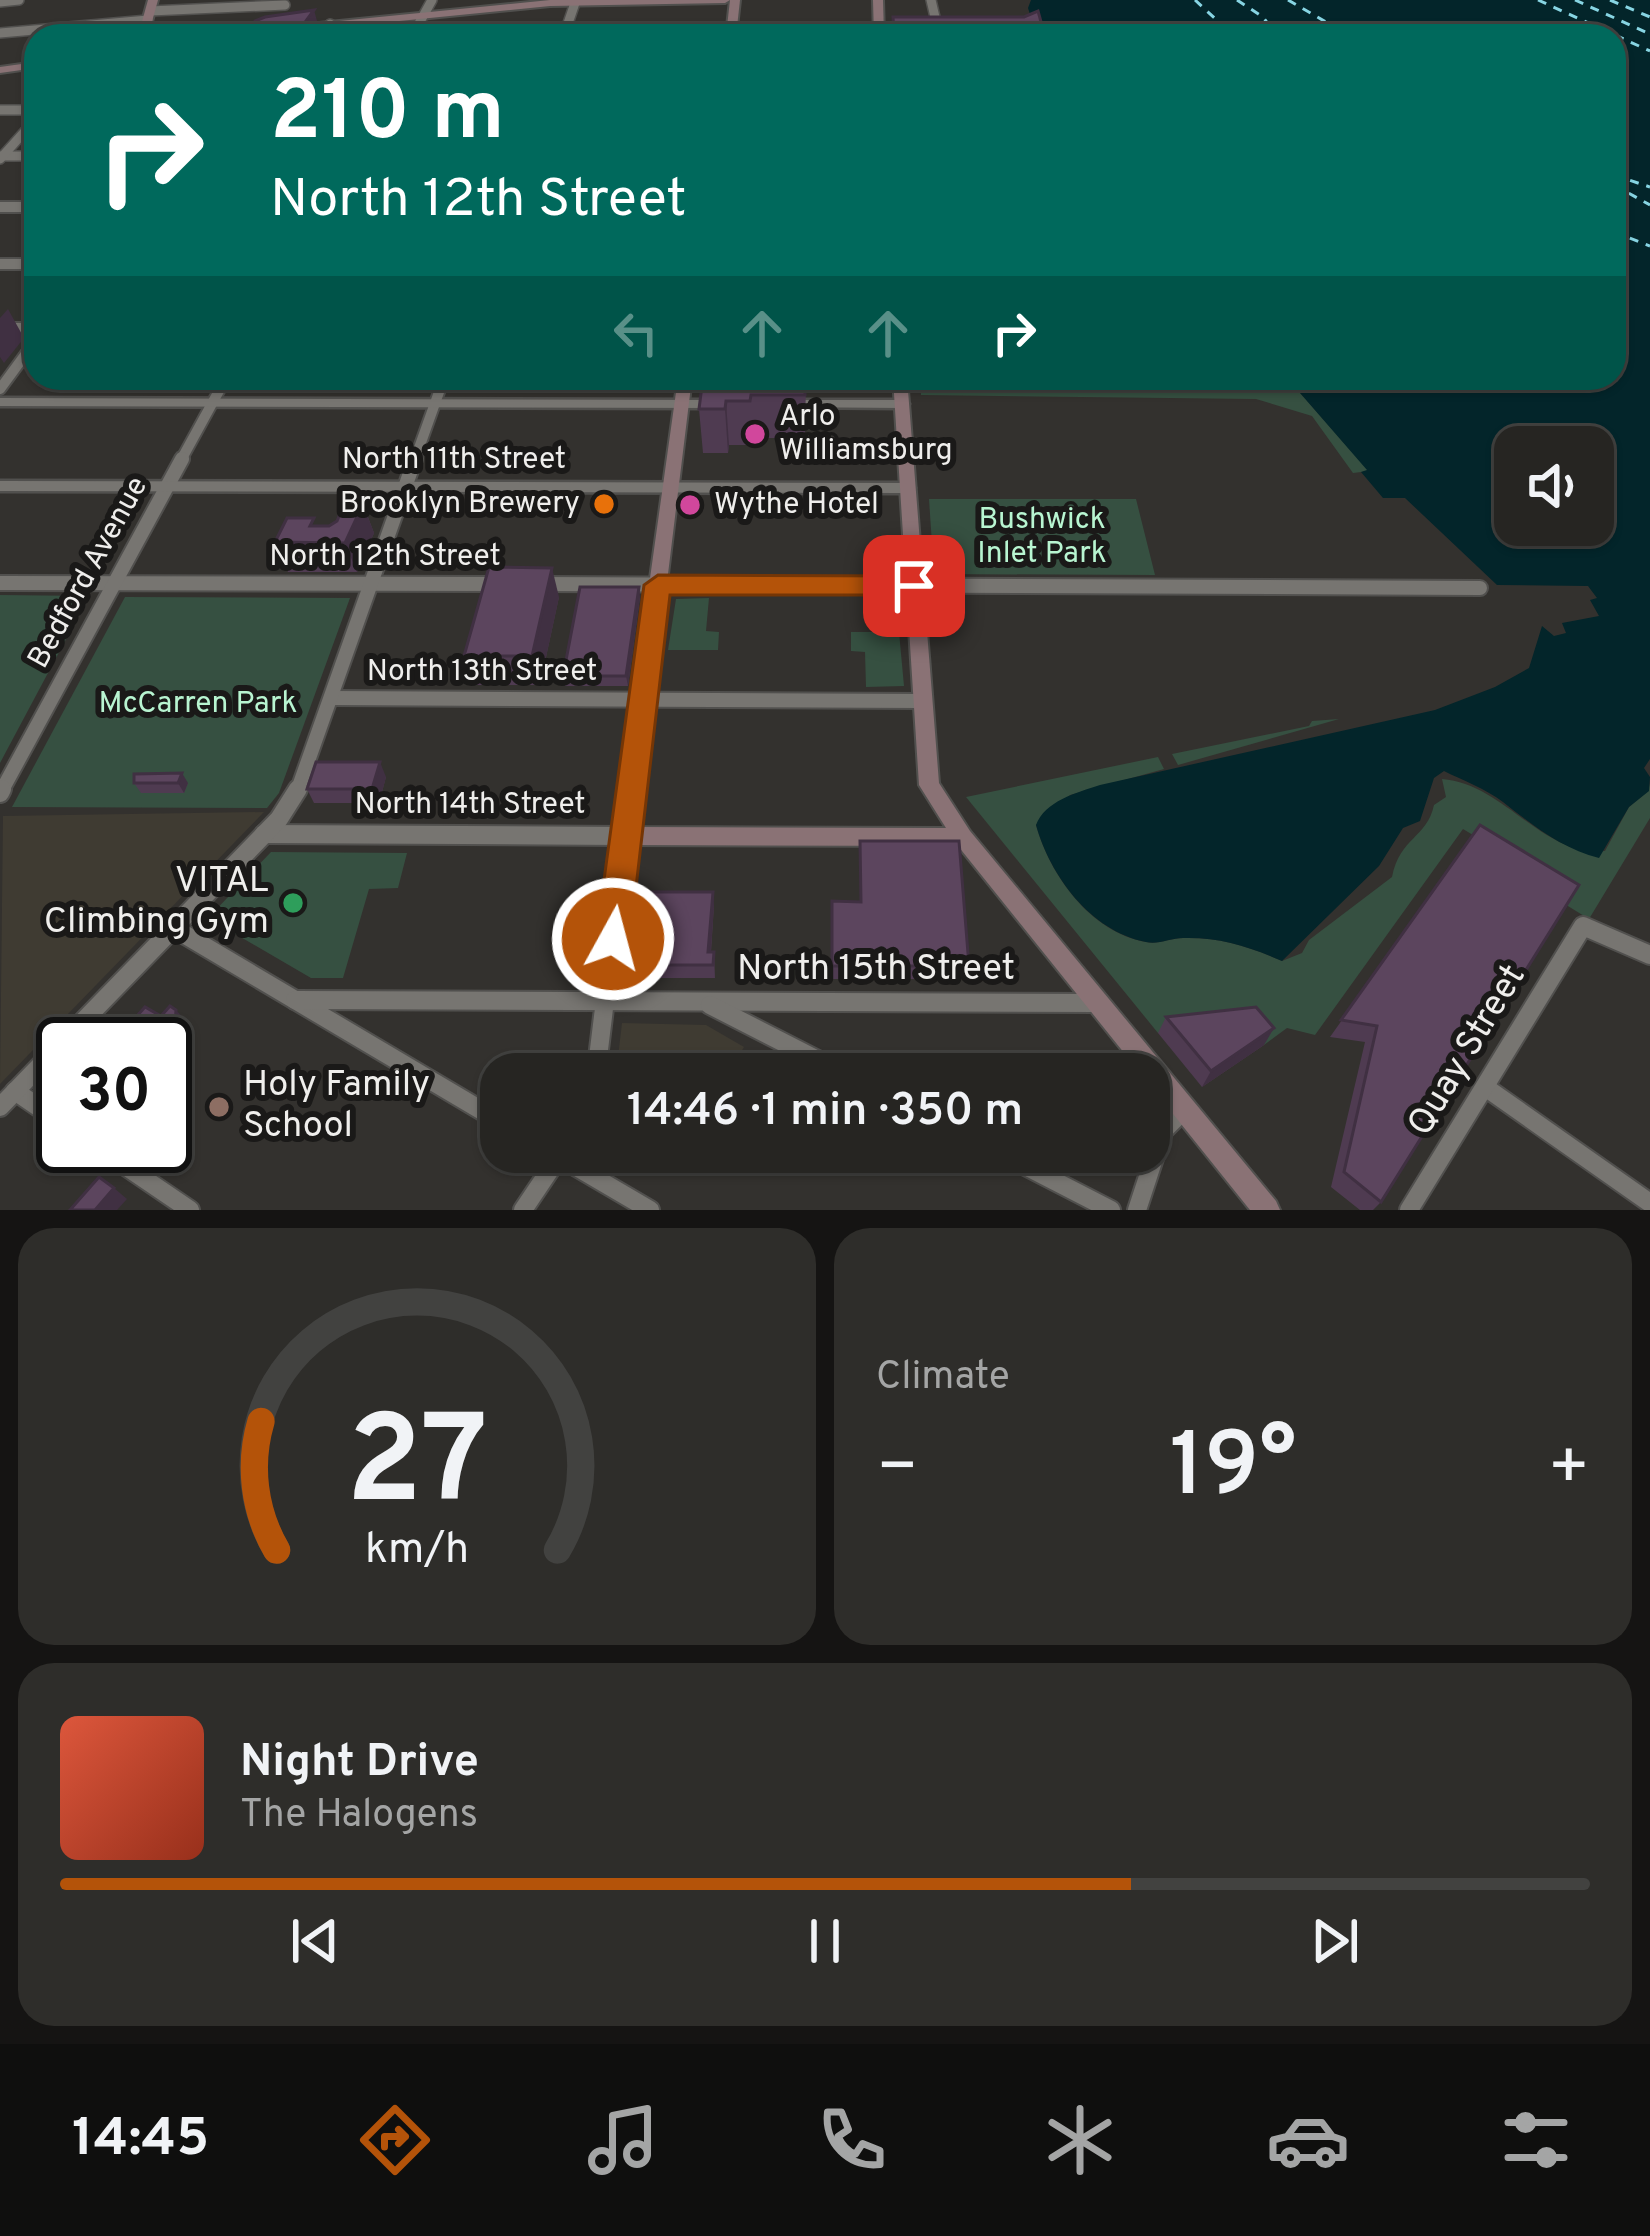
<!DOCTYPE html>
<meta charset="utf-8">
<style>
:root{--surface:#262522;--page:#2e2d2a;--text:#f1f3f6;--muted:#a4a5a5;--line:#424240;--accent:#b45309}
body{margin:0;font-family:Overpass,sans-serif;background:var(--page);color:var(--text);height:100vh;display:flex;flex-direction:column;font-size:45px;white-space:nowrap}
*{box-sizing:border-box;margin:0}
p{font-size:39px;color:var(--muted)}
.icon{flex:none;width:66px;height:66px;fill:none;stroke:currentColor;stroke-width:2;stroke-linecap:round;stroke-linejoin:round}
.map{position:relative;height:1210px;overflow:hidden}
.side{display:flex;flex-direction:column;gap:18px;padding:18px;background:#151413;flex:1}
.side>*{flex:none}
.banner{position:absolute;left:24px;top:24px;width:1602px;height:366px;border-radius:36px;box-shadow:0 3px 9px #0004,0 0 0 3px var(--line);background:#00695c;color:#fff;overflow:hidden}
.buttons{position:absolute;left:1494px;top:426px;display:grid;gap:24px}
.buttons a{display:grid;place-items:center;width:120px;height:120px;border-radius:24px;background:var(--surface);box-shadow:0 3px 9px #0004,0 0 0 3px var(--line);font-size:60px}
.speed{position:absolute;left:36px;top:1017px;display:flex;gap:24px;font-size:60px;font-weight:700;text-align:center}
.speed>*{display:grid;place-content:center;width:156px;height:156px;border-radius:50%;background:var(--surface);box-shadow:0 3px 9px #0004,0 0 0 3px var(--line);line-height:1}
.speed .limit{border:6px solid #111;border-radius:18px;background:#fff;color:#111}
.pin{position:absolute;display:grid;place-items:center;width:102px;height:102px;color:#fff;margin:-51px;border-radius:24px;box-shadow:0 6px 18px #0006}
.me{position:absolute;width:132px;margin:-66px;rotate:7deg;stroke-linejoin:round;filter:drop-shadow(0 0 9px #0008)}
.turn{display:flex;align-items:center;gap:42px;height:252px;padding:0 48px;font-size:54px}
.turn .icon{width:156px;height:156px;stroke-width:2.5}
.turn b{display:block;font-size:84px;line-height:102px}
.lanes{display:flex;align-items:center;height:114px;padding:0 48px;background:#0003;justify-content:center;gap:60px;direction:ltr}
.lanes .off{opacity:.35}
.big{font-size:90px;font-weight:600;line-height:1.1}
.side .card{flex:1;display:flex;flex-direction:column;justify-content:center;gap:18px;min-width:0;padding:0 42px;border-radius:36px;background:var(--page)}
.side .dial{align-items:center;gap:0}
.dial svg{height:312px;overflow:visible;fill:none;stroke:var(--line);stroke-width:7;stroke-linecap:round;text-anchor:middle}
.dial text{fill:var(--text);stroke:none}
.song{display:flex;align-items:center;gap:36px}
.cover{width:144px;height:144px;border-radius:18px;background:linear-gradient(135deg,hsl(10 70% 55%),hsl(10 70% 35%))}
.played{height:12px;border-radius:6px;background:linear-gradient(90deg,var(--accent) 70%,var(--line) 70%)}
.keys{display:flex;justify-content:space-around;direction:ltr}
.heat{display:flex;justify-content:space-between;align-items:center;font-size:66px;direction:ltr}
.side .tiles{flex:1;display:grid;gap:18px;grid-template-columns:1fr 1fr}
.card:last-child{grid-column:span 2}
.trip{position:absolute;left:480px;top:1053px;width:690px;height:120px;border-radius:36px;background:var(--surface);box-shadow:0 3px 9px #0004,0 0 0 3px var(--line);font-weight:600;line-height:120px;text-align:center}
.tab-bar{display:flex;height:192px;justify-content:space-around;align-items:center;background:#0f0f0e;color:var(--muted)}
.tab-bar .icon{width:84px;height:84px}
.tab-bar .selected{color:var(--accent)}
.tab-bar b{font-size:54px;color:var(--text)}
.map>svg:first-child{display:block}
.built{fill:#3f3b32}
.green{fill:#365041}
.water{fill:#03252a;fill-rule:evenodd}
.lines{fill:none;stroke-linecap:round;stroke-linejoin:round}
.ferry{stroke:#87d5e3;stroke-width:3;stroke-dasharray:9 8;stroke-linecap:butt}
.minor-far3-casing{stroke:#51504e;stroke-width:12}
.minor-far2-casing{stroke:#51504e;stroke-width:14}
.minor-far1-casing{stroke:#51504e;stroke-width:18}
.minor-casing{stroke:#51504e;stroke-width:22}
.tertiary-casing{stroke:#51504e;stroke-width:5}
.secondary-casing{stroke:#51504e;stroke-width:4}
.minor-far3{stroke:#777571;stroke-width:9}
.minor-far2{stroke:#777571;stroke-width:10}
.minor-far1{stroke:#777571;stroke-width:14}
.minor{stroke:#777571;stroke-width:18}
.tertiary{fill:#777571;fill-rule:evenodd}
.secondary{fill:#8a7275;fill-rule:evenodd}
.wall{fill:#4f3b51}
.shaded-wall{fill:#403042}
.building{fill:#5c455e;stroke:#403042;stroke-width:3}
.route{fill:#b45309;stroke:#753606;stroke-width:3}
.hotel-dot{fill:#d1479c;stroke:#1a1918;stroke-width:4.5}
.food-dot{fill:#e8710a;stroke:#1a1918;stroke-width:4.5}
.leisure-dot{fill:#2e9e5b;stroke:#1a1918;stroke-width:4.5}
.education-dot{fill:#8d6e63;stroke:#1a1918;stroke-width:4.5}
.labels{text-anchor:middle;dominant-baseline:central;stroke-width:12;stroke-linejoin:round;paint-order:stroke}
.poi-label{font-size:30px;fill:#efeeec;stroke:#1a1918;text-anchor:start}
.street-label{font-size:30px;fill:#efeeec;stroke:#1a1918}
.park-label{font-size:30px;fill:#b8f5d1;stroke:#1a1918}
.near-poi-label{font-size:36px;fill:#efeeec;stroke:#1a1918;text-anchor:end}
.near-street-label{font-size:36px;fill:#efeeec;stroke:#1a1918}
</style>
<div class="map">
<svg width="1650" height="1210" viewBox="0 0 1650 1210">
<rect width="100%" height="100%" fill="#33312e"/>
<g class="built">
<path d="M264 812 0 1084 3 816Z"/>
<path d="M622 1023 706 1025 744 1047 728 1074H616Z"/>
</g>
<g class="green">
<path d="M920 378H1287L1369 471 1353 473 1312 416 1256 399 921 395Z"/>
<path d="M929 499H1136L1155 575 934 574Z"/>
<path d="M0 595 89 596 0 763Z"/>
<path d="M125 597 350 598 279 793 267 808 12 807Z"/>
<path d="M709 598 706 631 719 632 718 650H668L676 599Z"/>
<path d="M851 632H899L904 686 866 687 865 652 851 651Z"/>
<path d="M1339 719 1178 765 1172 754 1309 726 1312 721Z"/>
<path d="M1158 757 1164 769 1070 795 1036 825C1050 875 1090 932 1146 942 1157 945 1171 938 1183 938 1219 937 1248 946 1282 961L1302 953 1309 940 1392 877C1400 837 1427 838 1434 805L1446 797 1442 779C1505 784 1542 857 1605 851L1629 807 1648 791 1650 783V818L1589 919 1563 903 1569 893 1463 829 1315 1035 1287 1028 1264 1045 1158 1033 966 797Z"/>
<path d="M271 852 407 853 398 888 369 889 343 978H311L208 918Z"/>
</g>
<path class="water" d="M1031 0H1650V759L1644 768 1650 777 1649 791 1629 807 1599 858C1562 849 1531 824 1503 802 1486 789 1462 780 1444 771L1434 778 1420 821 1403 828 1379 866 1282 961C1248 946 1219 937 1183 938 1171 938 1158 945 1146 942 1090 931 1050 875 1036 825 1045 801 1076 793 1100 785L1435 710 1495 687 1529 668 1542 626 1554 636 1566 633 1562 623 1599 616 1590 600 1597 598 1588 586 1497 585 1405 498H1383L1361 472 1367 470 1287 378H1614V36H1037L1028 8ZM1515 447H1593V525H1515Z"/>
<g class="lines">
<g class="ferry">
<path d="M1195 0 1234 36"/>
<path d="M1237 0 1263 17 1277 36"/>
<path d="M1288 0 1350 36"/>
<path d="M1538 0 1650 51"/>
<path d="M1575 0 1650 34"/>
<path d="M1610 0 1650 17"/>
<path d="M1614 175 1650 187"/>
<path d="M1614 185 1650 205"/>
<path d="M1614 232 1650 246"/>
</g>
<defs>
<g id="minor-far3">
<path d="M931 0 938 30"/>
<path d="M0 2 19 0"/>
<path d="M150 11 285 5"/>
<path d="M330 24 340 30 908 31"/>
<path d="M417 27 432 0"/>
<path d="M0 33 148 20"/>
<path d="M564 35 576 0"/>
<path d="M0 110H36"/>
<path d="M0 156H36"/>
<path d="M0 159 36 119"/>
</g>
<g id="minor-far2">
<path d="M0 207H36"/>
<path d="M0 264H36"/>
<path d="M0 328H36"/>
<path d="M0 389 36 340"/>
<path d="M180 462 226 378"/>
<path d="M414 462 444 378"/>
</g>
<g id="minor-far1">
<path d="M0 583 499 584"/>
<path d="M539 584 1480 588"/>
<path d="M332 698 921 701"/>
<path d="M1 792 182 459"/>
<path d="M297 792 415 459"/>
</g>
<g id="minor">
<path d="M0 793 2 789"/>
<path d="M264 834 625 836 596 1074"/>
<path d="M172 927 501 1122"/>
<path d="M295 1000 1097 1003"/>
<path d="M710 1005 845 1074"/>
<path d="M1485 1087 1650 1203"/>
<path d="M15 1091 63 1124"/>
<path d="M0 1107 279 819 298 789"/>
<path d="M96 1146 190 1210"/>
<path d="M551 1152 650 1210"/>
<path d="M998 1152 1111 1210"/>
<path d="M523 1210 562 1152"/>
<path d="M1137 1210 1163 1131 1186 1108"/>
<path d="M1409 1210 1583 926 1650 955"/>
</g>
<g id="tertiary">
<path d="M0 398 719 400 726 404 719 408 0 406Z"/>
<path d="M787 400H902L909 404 902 408 782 407V401Z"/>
<path d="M0 481 907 483 915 488 907 493 0 491Z"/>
</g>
<g id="secondary">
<path d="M148 0H158L148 36H138Z"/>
<path d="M550 0H730L725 3 550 6 299 31 294 28 299 25Z"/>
<path d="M730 0H740L736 36H726Z"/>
<path d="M873 0H883L884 36H874Z"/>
<path d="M36 62V68L0 73V67Z"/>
<path d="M678 378H692L637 827 946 828 919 785 893 378H907L939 783 970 831 1276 1201 1280 1210H1250L1149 1084V1074H1141L958 846 625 845 618 842 614 836Z"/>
</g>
</defs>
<use href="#minor-far3" class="minor-far3-casing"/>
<use href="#minor-far2" class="minor-far2-casing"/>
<use href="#minor-far1" class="minor-far1-casing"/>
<use href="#minor" class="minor-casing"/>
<use href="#tertiary" class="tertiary-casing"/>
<use href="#secondary" class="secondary-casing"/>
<use href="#minor-far3" class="minor-far3"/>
<use href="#minor-far2" class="minor-far2"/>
<use href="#minor-far1" class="minor-far1"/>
<use href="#minor" class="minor"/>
<use href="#tertiary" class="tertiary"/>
<use href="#secondary" class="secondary"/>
</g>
<g class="wall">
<path d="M806 378 805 438H753V445H729L728 453H703L699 409Z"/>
<path d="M363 504 374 533 357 572H288L275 542 317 526H329Z"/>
<path d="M559 597 540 685H474L464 656Z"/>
<path d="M640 597 628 686H565L563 676Z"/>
<path d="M386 777 379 803H314L307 789Z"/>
<path d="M134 783H188L184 793H141Z"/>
<path d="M1480 825 1381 1202 1373 1210H1360L1331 1187 1365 1042 1330 1037Z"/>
<path d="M832 901 969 966 966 979H832Z"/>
<path d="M714 905 711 952H714L715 978H627L624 965Z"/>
<path d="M1166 1017 1264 1045 1202 1087 1158 1033Z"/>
</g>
<g class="shaded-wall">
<path d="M314 10 319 28 320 25 323 36H306L303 25Z"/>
<path d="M8 309 24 338 4 363 0 357V318Z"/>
<path d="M726 401 729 445 728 453 725 409Z"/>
<path d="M363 504 374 533 357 572 345 543Z"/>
<path d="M552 568 559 597 540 685 532 656Z"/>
<path d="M639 587 640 597 628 686 626 676Z"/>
<path d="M380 762 386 777 379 803 372 789Z"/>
<path d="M182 773 188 783 184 793 178 783Z"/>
<path d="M713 892 714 905 710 965 708 952Z"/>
<path d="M176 1010 187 1022 186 1039 171 1044 165 1051V1044H149Z"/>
<path d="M1274 1028 1264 1045 1202 1087 1211 1071Z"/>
<path d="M114 1188 127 1199 117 1210H95Z"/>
</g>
<g class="building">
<path d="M314 10 303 25H320L313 36H246L255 21 265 17Z"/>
<path d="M1038 11 1045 36 894 35 893 17H1024Z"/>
<path d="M703 378H805V395H751L750 401H726L725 409H699Z"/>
<path d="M344 504H363L345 543 275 542 287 518H314L310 526H329L337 521Z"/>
<path d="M489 567 552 568 532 656H464Z"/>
<path d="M580 587H639L626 676H563Z"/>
<path d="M316 762H380L372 789H307Z"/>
<path d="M182 773 178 783H134V774Z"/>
<path d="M1480 825 1579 885 1381 1202 1344 1172 1377 1026 1341 1020Z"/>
<path d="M860 841H959L969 966H832V901L861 902Z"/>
<path d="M633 892H713L708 952H714L713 965H624Z"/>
<path d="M170 1006 176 1010 175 1026 160 1032 149 1044H112L145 1007 161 1016Z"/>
<path d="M1256 1007 1274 1028 1211 1071 1166 1017Z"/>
<path d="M99 1177 114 1188 95 1210H70Z"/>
</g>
<path class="route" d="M658 575 914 576 927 586 914 595H670L630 939 625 950 613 955 601 950 596 939 644 585Z"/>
<g class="hotel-dot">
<circle cx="755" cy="434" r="12"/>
<circle cx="690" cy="505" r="12"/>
</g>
<circle class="food-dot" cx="604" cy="504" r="12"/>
<circle class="leisure-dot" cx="293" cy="903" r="12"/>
<circle class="education-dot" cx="219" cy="1107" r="12"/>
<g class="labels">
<g class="poi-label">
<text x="779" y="417">Arlo<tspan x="779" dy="34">Williamsburg</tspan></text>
<text x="580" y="504" text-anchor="end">Brooklyn Brewery</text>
<text x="714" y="505">Wythe Hotel</text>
</g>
<g class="street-label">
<text x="454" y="460">North 11th Street</text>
<text x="385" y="557">North 12th Street</text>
<text transform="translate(89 573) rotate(-61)">Bedford Avenue</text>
<text x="482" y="672">North 13th Street</text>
<text x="470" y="805">North 14th Street</text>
</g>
<g class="park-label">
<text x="1042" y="520">Bushwick<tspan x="1042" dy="34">Inlet Park</tspan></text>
<text x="198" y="704">McCarren Park</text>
</g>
<g class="near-poi-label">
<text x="269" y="882">VITAL<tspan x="269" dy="41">Climbing Gym</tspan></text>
<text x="243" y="1086" text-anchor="start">Holy Family<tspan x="243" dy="41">School</tspan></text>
</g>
<g class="near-street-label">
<text x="876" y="970">North 15th Street</text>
<text transform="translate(1468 1051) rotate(-59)">Quay Street</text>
</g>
</g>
</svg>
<div class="buttons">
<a><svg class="icon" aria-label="sound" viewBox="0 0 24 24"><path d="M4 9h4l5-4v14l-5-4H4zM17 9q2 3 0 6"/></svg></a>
</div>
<div class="speed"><div class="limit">30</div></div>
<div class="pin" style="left:914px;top:586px;background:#d93025"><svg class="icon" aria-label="arrive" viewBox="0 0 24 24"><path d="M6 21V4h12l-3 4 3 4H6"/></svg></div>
<svg class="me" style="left:613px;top:939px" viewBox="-20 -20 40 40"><circle r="17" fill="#b45309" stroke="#fff" stroke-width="3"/><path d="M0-11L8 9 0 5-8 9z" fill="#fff"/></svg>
<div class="trip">14:46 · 1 min · 350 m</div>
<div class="banner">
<div class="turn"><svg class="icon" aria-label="right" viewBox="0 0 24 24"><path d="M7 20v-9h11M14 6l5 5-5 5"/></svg><div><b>210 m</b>North 12th Street</div></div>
<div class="lanes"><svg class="icon off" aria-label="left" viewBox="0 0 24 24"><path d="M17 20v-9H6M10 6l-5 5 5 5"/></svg><svg class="icon off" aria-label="ahead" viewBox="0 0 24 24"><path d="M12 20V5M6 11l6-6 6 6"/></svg><svg class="icon off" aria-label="ahead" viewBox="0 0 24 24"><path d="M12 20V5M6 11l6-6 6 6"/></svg><svg class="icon" aria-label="right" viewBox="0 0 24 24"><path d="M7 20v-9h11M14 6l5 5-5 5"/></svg></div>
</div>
</div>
<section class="side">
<div class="tiles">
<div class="card dial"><svg viewBox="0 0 100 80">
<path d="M14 69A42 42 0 1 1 86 69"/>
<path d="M14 69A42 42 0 0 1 10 36" stroke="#b45309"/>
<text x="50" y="56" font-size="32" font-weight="700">27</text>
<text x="50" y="72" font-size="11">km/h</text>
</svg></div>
<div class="card"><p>Climate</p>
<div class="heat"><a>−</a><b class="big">19°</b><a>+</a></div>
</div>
<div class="card">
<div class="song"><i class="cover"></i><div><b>Night Drive</b><p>The Halogens</p></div></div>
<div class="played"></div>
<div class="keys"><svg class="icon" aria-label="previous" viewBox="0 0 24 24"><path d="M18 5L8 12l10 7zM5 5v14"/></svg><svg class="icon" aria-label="pause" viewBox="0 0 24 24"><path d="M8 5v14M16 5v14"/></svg><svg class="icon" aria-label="next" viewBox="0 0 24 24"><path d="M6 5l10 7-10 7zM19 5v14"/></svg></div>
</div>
</div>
</section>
<nav class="tab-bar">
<b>14:45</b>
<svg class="icon selected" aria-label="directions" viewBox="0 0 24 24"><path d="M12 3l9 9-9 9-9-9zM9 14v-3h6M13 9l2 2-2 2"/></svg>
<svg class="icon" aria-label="music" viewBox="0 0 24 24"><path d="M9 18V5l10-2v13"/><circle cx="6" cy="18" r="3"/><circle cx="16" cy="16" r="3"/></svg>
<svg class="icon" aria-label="phone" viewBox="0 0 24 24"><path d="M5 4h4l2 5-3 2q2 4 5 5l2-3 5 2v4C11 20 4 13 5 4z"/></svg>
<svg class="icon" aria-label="climate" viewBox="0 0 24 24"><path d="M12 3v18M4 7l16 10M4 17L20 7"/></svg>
<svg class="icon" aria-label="car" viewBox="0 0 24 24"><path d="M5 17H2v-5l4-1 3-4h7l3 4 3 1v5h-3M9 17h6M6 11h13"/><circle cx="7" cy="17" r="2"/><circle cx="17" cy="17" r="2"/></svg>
<svg class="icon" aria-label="filters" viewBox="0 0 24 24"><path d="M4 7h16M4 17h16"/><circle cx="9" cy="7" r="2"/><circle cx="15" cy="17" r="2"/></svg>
</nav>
